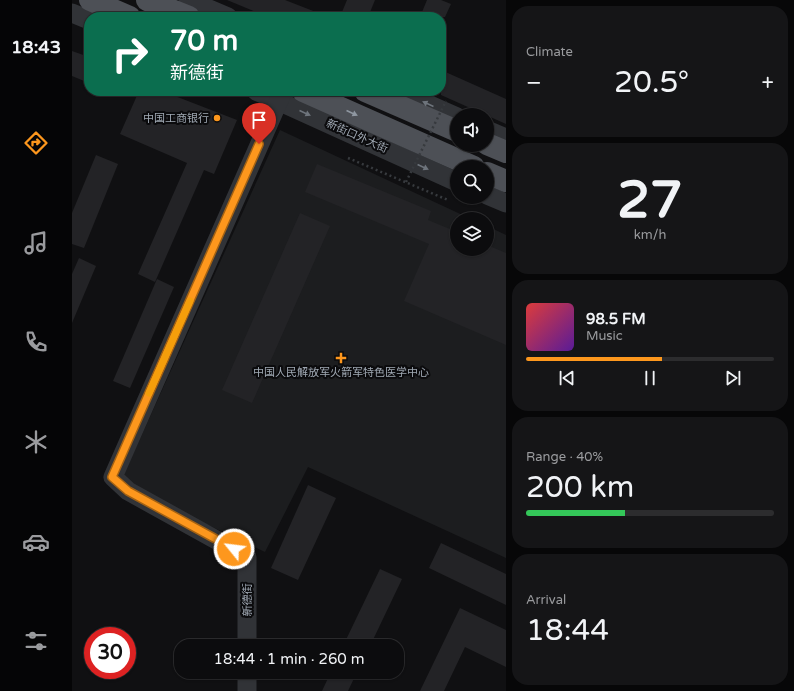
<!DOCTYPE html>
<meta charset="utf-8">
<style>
:root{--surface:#0c0c0e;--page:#151517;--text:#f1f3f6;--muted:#9a9b9e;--line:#2c2c2e;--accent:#fd971d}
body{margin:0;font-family:"Varela Round","Noto Sans SC",sans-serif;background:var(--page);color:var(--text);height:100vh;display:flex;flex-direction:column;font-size:15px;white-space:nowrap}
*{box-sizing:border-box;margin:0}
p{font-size:13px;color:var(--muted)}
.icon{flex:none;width:22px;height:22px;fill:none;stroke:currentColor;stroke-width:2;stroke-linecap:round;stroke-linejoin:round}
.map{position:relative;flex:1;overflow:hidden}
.side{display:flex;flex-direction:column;gap:6px;padding:6px;background:#070708;width:288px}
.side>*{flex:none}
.top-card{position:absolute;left:12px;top:12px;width:362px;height:84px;border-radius:16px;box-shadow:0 1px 3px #0004,0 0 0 1px var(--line);background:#0b6e4f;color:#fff;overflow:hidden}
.fabs{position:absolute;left:378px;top:108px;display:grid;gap:8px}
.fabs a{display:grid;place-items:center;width:44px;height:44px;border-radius:50%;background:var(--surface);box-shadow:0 1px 3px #0004,0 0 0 1px var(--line);font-size:20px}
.speed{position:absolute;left:12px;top:627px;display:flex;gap:8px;font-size:20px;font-weight:700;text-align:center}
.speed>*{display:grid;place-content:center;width:52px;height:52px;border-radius:50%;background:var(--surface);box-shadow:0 1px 3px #0004,0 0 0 1px var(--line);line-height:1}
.speed .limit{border:6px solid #d22;background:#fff;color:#111}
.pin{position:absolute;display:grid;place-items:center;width:34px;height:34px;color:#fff;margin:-41px -17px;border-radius:50% 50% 50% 0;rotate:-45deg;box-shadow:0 0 4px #0007}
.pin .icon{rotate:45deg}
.me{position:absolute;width:44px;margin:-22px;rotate:299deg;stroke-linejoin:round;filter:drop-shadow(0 0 3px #0008)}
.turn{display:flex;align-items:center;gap:14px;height:84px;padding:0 20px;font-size:18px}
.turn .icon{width:52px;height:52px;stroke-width:2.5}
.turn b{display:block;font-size:28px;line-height:34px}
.big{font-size:30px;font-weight:600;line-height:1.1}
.side .card{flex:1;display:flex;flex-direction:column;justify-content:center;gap:6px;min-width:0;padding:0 14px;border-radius:16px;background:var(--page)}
.side .dial{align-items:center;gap:0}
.dial b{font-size:52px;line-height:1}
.song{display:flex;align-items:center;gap:12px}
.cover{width:48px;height:48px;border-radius:6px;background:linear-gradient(135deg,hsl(0 70% 55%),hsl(270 70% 35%))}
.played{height:4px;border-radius:2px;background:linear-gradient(90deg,var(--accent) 55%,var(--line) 55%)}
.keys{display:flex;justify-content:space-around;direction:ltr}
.heat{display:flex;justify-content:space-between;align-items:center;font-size:22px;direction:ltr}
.charge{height:6px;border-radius:3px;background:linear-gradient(90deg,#34c759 40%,var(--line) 0)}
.trip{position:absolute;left:102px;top:639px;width:230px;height:40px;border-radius:16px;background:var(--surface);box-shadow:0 1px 3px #0004,0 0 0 1px var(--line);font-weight:600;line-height:40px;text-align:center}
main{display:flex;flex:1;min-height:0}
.tabs{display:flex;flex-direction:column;width:72px;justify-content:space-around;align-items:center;background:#050506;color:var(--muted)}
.tabs .icon{width:28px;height:28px}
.tabs .on{color:var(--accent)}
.tabs b{font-size:18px;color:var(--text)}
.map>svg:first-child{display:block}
.built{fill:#1c1d1f}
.building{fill:#232326}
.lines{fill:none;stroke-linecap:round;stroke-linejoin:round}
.path{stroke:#373a3e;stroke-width:2.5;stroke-dasharray:2 3;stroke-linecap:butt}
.minor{stroke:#313337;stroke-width:19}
.major{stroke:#4d5056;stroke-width:22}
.path-bridge{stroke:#373a3e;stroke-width:2.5;stroke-dasharray:2 3;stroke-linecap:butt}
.oneway{fill:#6e747c}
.oneway2{fill:#8f97a1}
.route-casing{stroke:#a46213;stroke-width:10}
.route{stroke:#fd971d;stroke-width:7}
.slow{stroke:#f59e0b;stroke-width:7}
.poi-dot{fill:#fd971d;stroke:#0b0b0d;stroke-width:1.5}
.labels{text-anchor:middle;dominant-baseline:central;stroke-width:4;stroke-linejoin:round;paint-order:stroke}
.poi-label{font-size:11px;fill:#a0a9b4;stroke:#0b0b0d;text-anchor:end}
.street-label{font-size:11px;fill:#a0a9b4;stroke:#0b0b0d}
</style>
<main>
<nav class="tabs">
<b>18:43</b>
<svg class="icon on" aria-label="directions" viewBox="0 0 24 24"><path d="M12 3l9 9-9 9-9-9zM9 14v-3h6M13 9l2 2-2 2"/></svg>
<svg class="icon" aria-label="music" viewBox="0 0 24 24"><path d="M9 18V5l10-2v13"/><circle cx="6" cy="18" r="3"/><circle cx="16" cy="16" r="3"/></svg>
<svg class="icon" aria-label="phone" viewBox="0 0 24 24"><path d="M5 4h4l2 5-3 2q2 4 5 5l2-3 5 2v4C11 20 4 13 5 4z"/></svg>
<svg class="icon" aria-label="climate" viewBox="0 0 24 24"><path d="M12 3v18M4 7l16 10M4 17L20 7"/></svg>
<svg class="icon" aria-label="car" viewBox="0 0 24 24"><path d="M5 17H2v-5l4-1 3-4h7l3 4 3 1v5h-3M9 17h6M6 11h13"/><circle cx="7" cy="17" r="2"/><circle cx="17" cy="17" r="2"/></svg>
<svg class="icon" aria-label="filters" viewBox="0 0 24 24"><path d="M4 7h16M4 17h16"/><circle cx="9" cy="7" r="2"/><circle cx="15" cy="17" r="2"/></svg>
</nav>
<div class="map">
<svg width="434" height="691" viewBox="0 0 434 691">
<rect width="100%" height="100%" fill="#101012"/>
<path class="built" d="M208 130 399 219H385V249H415V226L434 235V558L236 467 193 552 60 489 52 474Z"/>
<g class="building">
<path d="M155 0H213L254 16 196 17Z"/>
<path d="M275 0H303L296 17H268Z"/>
<path d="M355 0H369L379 4 373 17H348Z"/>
<path d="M0 51 17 57V83L0 76Z"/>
<path d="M369 70 434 99V124L369 95Z"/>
<path d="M67 91H90L165 120 142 174 132 170 83 282 66 274 115 163 48 134Z"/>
<path d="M24 155 46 164 12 248 0 244V213Z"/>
<path d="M245 164 359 211 356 220 385 232V249H415V245L434 253V345L332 301 357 244 233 192Z"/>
<path d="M228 213 258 226 180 403 150 390Z"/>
<path d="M7 258 24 266 0 323V274Z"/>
<path d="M85 279 102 287 58 388 41 381Z"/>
<path d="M236 485 264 498 226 580 199 568Z"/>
<path d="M369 543 434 574V605L357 568Z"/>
<path d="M308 569 330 579 298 646H271Z"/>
<path d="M388 608 434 630V667L393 647 372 691H348Z"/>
<path d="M259 672H285L276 691H250Z"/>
</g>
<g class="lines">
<g class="path">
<path d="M398 111 407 115"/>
<path d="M276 158 376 200"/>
</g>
<g class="minor">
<path d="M116 0 156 17"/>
<path d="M0 13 17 20"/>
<path d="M184 91 385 182"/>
<path d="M326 91 385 117"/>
<path d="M415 130 434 138"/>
<path d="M415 195 434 203"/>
<path d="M175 646V557L56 491 41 477 211 91"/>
<path d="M175 691V672"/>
</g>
<g class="major">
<path d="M18 0 58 17"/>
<path d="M75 0 117 17"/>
<path d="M231 91 402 167"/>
<path d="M293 91 385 131"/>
<path d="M415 144 434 152"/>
<path d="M415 173 434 181"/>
</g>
<path class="path-bridge" d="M334 182 374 101"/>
</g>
<defs><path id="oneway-solid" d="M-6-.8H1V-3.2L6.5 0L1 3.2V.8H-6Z"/></defs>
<g class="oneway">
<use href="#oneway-solid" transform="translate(356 104) rotate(-156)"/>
<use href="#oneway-solid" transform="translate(233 113) rotate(24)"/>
<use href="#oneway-solid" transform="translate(351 167) rotate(25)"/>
</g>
<use class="oneway2" href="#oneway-solid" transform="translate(280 113) rotate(24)"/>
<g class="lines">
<defs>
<path id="route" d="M162 549 56 491 40 477 187 144"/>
</defs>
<use href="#route" class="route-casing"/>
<use href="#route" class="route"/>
<path class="slow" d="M77 393 118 301"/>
</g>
<g class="poi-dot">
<circle cx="145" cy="118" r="4"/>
<path d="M267 352h4v4h4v4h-4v4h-4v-4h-4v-4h4z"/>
</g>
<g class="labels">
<g class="poi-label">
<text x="137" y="118">中国工商银行</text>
<text x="269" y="372" text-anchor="middle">中国人民解放军火箭军特色医学中心</text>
</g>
<g class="street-label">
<text transform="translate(285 136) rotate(24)">新街口外大街</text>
<text transform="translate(175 600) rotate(-90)">新德街</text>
</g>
</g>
</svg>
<div class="fabs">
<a><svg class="icon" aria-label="sound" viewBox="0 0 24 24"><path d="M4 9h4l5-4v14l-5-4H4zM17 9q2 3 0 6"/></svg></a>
<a><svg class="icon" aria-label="search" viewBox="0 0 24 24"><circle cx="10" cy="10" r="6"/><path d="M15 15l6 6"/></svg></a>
<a><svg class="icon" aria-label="layers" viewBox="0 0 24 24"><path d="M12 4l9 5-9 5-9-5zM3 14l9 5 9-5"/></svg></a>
</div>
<div class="speed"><div class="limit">30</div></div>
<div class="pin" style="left:187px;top:144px;background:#d93025"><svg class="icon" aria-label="arrive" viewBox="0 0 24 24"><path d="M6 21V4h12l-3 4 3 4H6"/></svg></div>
<svg class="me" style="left:162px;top:549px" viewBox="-20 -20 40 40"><circle r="17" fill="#fd971d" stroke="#fff" stroke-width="3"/><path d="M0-11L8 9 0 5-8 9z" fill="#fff"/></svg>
<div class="trip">18:44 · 1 min · 260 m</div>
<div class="top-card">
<div class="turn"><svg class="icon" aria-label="right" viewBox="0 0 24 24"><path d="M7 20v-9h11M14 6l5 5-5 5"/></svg><div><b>70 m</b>新德街</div></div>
</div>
</div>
<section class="side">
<div class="card"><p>Climate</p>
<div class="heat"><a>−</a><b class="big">20.5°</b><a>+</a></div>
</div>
<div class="card dial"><b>27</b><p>km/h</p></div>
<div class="card">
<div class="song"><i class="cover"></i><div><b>98.5 FM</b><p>Music</p></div></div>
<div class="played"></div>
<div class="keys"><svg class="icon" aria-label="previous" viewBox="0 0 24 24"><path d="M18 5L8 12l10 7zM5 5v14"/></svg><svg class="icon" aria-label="pause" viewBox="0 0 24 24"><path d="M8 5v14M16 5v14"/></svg><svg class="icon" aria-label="next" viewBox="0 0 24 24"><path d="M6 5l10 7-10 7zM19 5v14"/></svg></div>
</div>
<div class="card"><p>Range · 40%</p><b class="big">200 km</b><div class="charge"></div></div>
<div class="card"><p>Arrival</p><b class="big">18:44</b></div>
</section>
</main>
